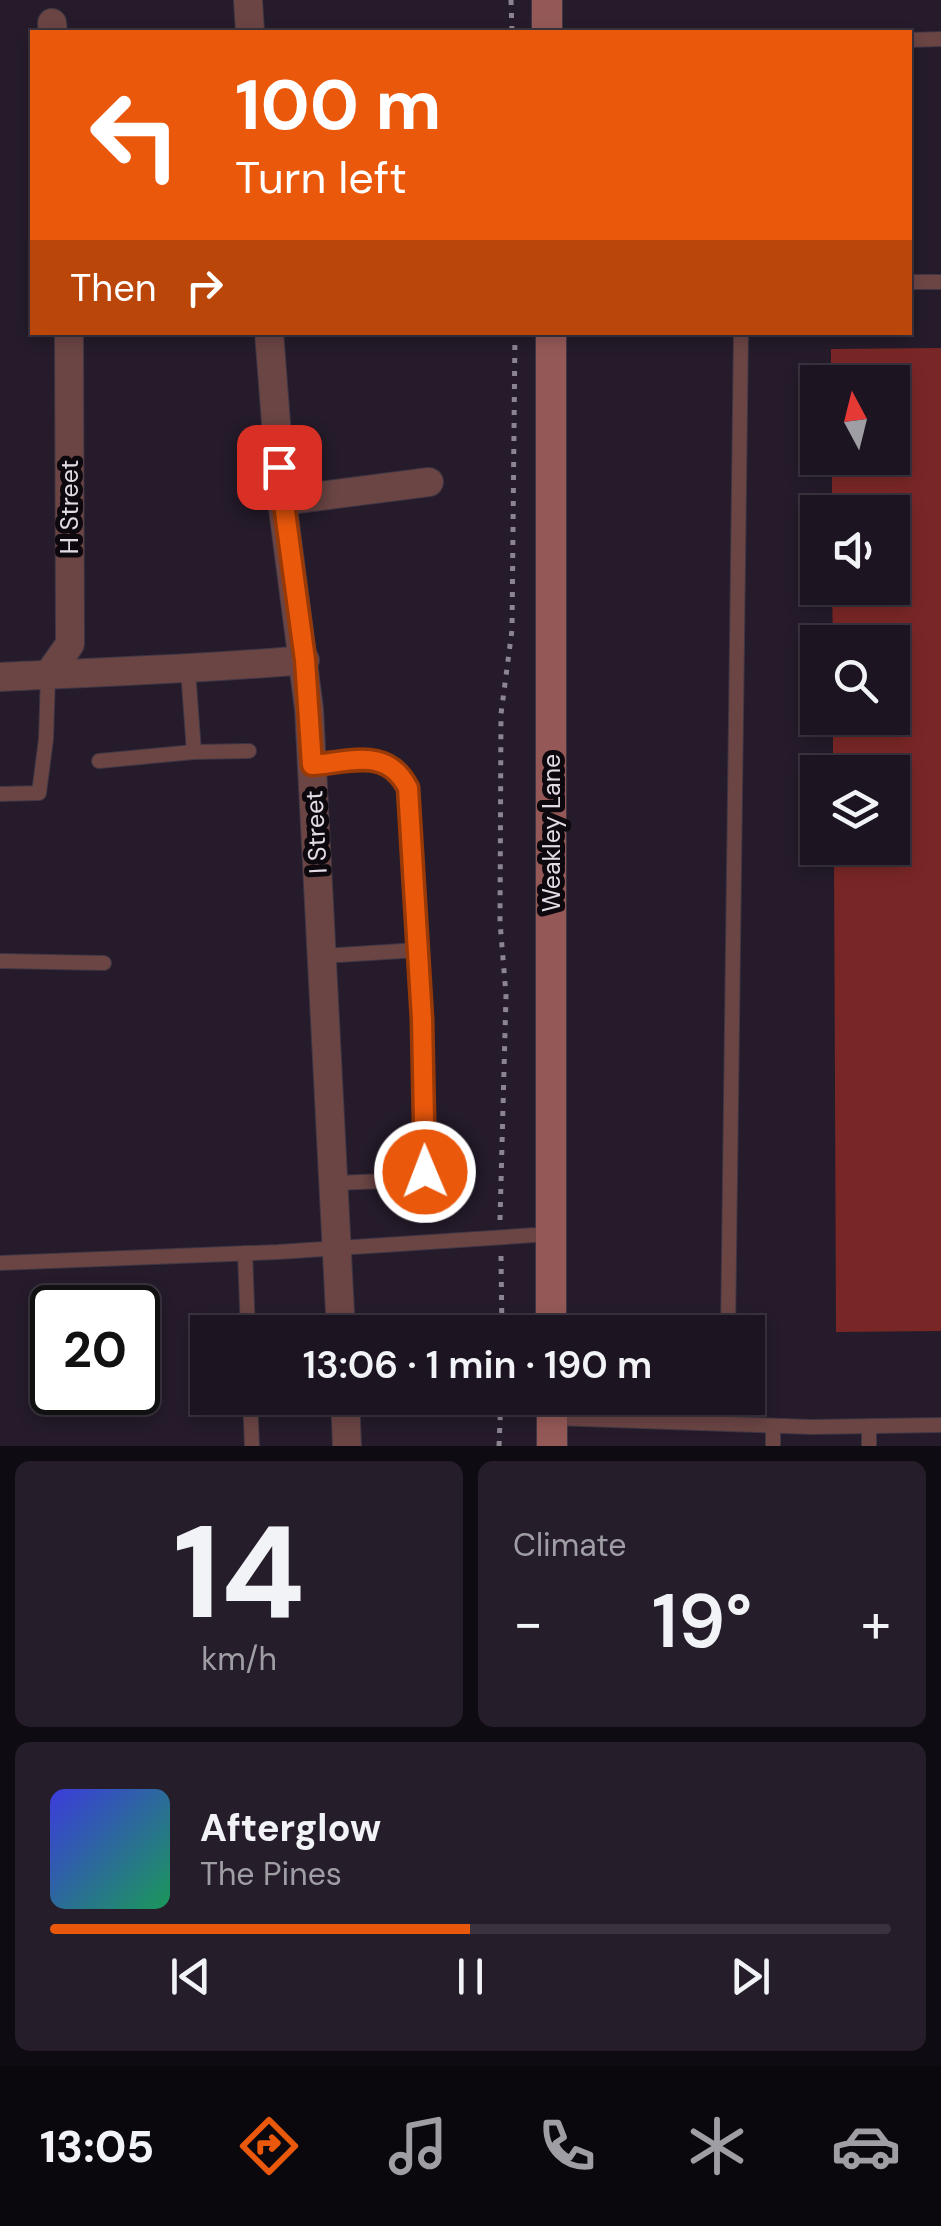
<!DOCTYPE html>
<meta charset="utf-8">
<style>
:root{--surface:#1c1420;--page:#251d29;--text:#f1f3f6;--muted:#a09ea5;--line:#3a333e;--accent:#ea580c}
body{margin:0;font-family:"DM Sans",sans-serif;background:var(--page);color:var(--text);height:100vh;display:flex;flex-direction:column;font-size:38px;white-space:nowrap}
*{box-sizing:border-box;margin:0}
p{font-size:32px;color:var(--muted)}
.icon{flex:none;width:55px;height:55px;fill:none;stroke:currentColor;stroke-width:2;stroke-linecap:round;stroke-linejoin:round}
.map{position:relative;height:1446px;overflow:hidden}
.panel{display:flex;flex-direction:column;gap:15px;padding:15px;background:#0f0b12;flex:1}
.panel>*{flex:none}
.banner{position:absolute;left:30px;top:30px;width:882px;height:305px;border-radius:0px;box-shadow:0 5px 15px #0003,0 0 0 2px var(--line);background:#ea580c;color:#fff;overflow:hidden}
.needle{width:65px;rotate:353deg}
.controls{position:absolute;left:800px;top:365px;display:grid;gap:20px}
.controls a{display:grid;place-items:center;width:110px;height:110px;border-radius:0px;background:var(--surface);box-shadow:0 5px 15px #0003,0 0 0 2px var(--line);font-size:50px}
.speed{position:absolute;left:30px;top:1285px;display:flex;gap:20px;font-size:50px;font-weight:700;text-align:center}
.speed>*{display:grid;place-content:center;width:130px;height:130px;border-radius:50%;background:var(--surface);box-shadow:0 5px 15px #0003,0 0 0 2px var(--line);line-height:1}
.speed .limit{border:5px solid #111;border-radius:15px;background:#fff;color:#111}
.pin{position:absolute;display:grid;place-items:center;width:85px;height:85px;color:#fff;margin:-42px;border-radius:20px;box-shadow:0 5px 15px #0006}
.me{position:absolute;width:110px;margin:-55px;rotate:359deg;stroke-linejoin:round;filter:drop-shadow(0 0 8px #0008)}
.turn{display:flex;align-items:center;gap:35px;height:210px;padding:0 40px;font-size:45px}
.turn .icon{width:130px;height:130px;stroke-width:2.5}
.turn b{display:block;font-size:70px;line-height:85px}
.then{display:flex;align-items:center;height:95px;padding:0 40px;background:#0003;gap:20px;font-size:38px}
.big{font-size:75px;font-weight:600;line-height:1.1}
.panel .widget{flex:1;display:flex;flex-direction:column;justify-content:center;gap:15px;min-width:0;padding:0 35px;border-radius:15px;background:var(--page)}
.panel .dial{align-items:center;gap:0}
.dial b{font-size:130px;line-height:1}
.song{display:flex;align-items:center;gap:30px}
.cover{width:120px;height:120px;border-radius:15px;background:linear-gradient(135deg,hsl(240 70% 55%),hsl(150 70% 35%))}
.played{height:10px;border-radius:5px;background:linear-gradient(90deg,var(--accent) 50%,var(--line) 50%)}
.keys{display:flex;justify-content:space-around;direction:ltr}
.heat{display:flex;justify-content:space-between;align-items:center;font-size:55px;direction:ltr}
.panel .tiles{flex:1;display:grid;gap:15px;grid-template-columns:1fr 1fr}
.widget:last-child{grid-column:span 2}
.trip{position:absolute;left:190px;top:1315px;width:575px;height:100px;border-radius:0px;background:var(--surface);box-shadow:0 5px 15px #0003,0 0 0 2px var(--line);font-weight:600;line-height:100px;text-align:center}
.tabs{display:flex;height:160px;justify-content:space-around;align-items:center;background:#0b080d;color:var(--muted)}
.tabs .icon{width:70px;height:70px}
.tabs .active{color:var(--accent)}
.tabs b{font-size:45px;color:var(--text)}
.map>svg:first-child{display:block}
.building{fill:#792726}
.lines{fill:none;stroke-linecap:round;stroke-linejoin:round}
.service-casing{stroke:#3f3644;stroke-width:16}
.minor-casing{stroke:#3f3644;stroke-width:30}
.secondary-casing{stroke:#3f3644;stroke-width:32}
.path{stroke:#8c8490;stroke-width:5;stroke-dasharray:5 8;stroke-linecap:butt}
.service{stroke:#6a4544;stroke-width:14}
.minor{stroke:#6a4544;stroke-width:28}
.secondary{stroke:#945957;stroke-width:30}
.route-casing{stroke:#983908;stroke-width:25}
.route{stroke:#ea580c;stroke-width:18}
.labels{text-anchor:middle;dominant-baseline:central;stroke-width:10;stroke-linejoin:round;paint-order:stroke}
.street-label{font-size:25px;fill:#e2dbe5;stroke:#0c080e}
</style>
<div class="map">
<svg width="941" height="1446" viewBox="0 0 941 1446">
<rect width="100%" height="100%" fill="#251b2a"/>
<path class="building" d="M941 348V1331L836 1332 834 848H892V772H833V718H892V642H833L832 588H892V512H832V458H892V382H831V349Z"/>
<g class="lines">
<defs>
<g id="service">
<path d="M910 40 941 39"/>
<path d="M910 282H941"/>
<path d="M194 752 249 751"/>
<path d="M99 761 194 752 188 670"/>
<path d="M312 765 383 760 398 769 408 788 422 1019 425 1172 412 1180 334 1183"/>
<path d="M0 794 39 793 46 739 48 675"/>
<path d="M323 956 418 950"/>
<path d="M0 961 104 963"/>
<path d="M245 1253 248 1332"/>
<path d="M0 1263 278 1252 551 1234"/>
<path d="M728 1332 741 332"/>
<path d="M250 1398 252 1446"/>
<path d="M553 1418 812 1427 941 1425"/>
<path d="M727 1424V1398"/>
<path d="M773 1446V1426"/>
<path d="M869 1446V1426"/>
</g>
<g id="minor">
<path d="M248 0 250 32"/>
<path d="M52 23 53 32"/>
<path d="M269 332 282 501 309 709 341 1332"/>
<path d="M282 501 429 482"/>
<path d="M48 675 70 644 69 332"/>
<path d="M0 677C102 672 203 669 305 660"/>
<path d="M345 1398 347 1446"/>
</g>
<g id="secondary">
<path d="M547 0V32"/>
<path d="M551 1332V332"/>
<path d="M552 1446V1398"/>
</g>
</defs>
<use href="#service" class="service-casing"/>
<use href="#minor" class="minor-casing"/>
<use href="#secondary" class="secondary-casing"/>
<g class="path">
<path d="M511 0 512 32"/>
<path d="M500 1220 506 995 500 922 501 714 512 630 515 332"/>
<path d="M501 1256 502 1332"/>
<path d="M499 1446 501 1398"/>
</g>
<use href="#service" class="service"/>
<use href="#minor" class="minor"/>
<use href="#secondary" class="secondary"/>
</g>
<g class="lines">
<defs>
<path id="route" d="M279 467 305 660 312 765C352 762 387 747 408 788L422 1019 425 1172"/>
</defs>
<use href="#route" class="route-casing"/>
<use href="#route" class="route"/>
</g>
<g class="labels">
<g class="street-label">
<text transform="translate(69 507) rotate(-90)">H Street</text>
<text transform="translate(316 832) rotate(-93)">I Street</text>
<text transform="translate(551 833) rotate(-90)">Weakley Lane</text>
</g>
</g>
</svg>
<div class="controls">
<a><svg class="needle" viewBox="-14 -14 28 28"><path d="M0-13l5 13h-10z" fill="#e53935"/><path d="M0 13l5-13h-10z" fill="#a09ea5"/></svg></a>
<a><svg class="icon" aria-label="sound" viewBox="0 0 24 24"><path d="M4 9h4l5-4v14l-5-4H4zM17 9q2 3 0 6"/></svg></a>
<a><svg class="icon" aria-label="search" viewBox="0 0 24 24"><circle cx="10" cy="10" r="6"/><path d="M15 15l6 6"/></svg></a>
<a><svg class="icon" aria-label="layers" viewBox="0 0 24 24"><path d="M12 4l9 5-9 5-9-5zM3 14l9 5 9-5"/></svg></a>
</div>
<div class="speed"><div class="limit">20</div></div>
<div class="pin" style="left:279px;top:467px;background:#d93025"><svg class="icon" aria-label="arrive" viewBox="0 0 24 24"><path d="M6 21V4h12l-3 4 3 4H6"/></svg></div>
<svg class="me" style="left:425px;top:1172px" viewBox="-20 -20 40 40"><circle r="17" fill="#ea580c" stroke="#fff" stroke-width="3"/><path d="M0-11L8 9 0 5-8 9z" fill="#fff"/></svg>
<div class="trip">13:06 · 1 min · 190 m</div>
<div class="banner">
<div class="turn"><svg class="icon" aria-label="left" viewBox="0 0 24 24"><path d="M17 20v-9H6M10 6l-5 5 5 5"/></svg><div><b>100 m</b>Turn left</div></div>
<div class="then">Then<svg class="icon" aria-label="right" viewBox="0 0 24 24"><path d="M7 20v-9h11M14 6l5 5-5 5"/></svg></div>
</div>
</div>
<section class="panel">
<div class="tiles">
<div class="widget dial"><b>14</b><p>km/h</p></div>
<div class="widget"><p>Climate</p>
<div class="heat"><a>−</a><b class="big">19°</b><a>+</a></div>
</div>
<div class="widget">
<div class="song"><i class="cover"></i><div><b>Afterglow</b><p>The Pines</p></div></div>
<div class="played"></div>
<div class="keys"><svg class="icon" aria-label="previous" viewBox="0 0 24 24"><path d="M18 5L8 12l10 7zM5 5v14"/></svg><svg class="icon" aria-label="pause" viewBox="0 0 24 24"><path d="M8 5v14M16 5v14"/></svg><svg class="icon" aria-label="next" viewBox="0 0 24 24"><path d="M6 5l10 7-10 7zM19 5v14"/></svg></div>
</div>
</div>
</section>
<nav class="tabs">
<b>13:05</b>
<svg class="icon active" aria-label="directions" viewBox="0 0 24 24"><path d="M12 3l9 9-9 9-9-9zM9 14v-3h6M13 9l2 2-2 2"/></svg>
<svg class="icon" aria-label="music" viewBox="0 0 24 24"><path d="M9 18V5l10-2v13"/><circle cx="6" cy="18" r="3"/><circle cx="16" cy="16" r="3"/></svg>
<svg class="icon" aria-label="phone" viewBox="0 0 24 24"><path d="M5 4h4l2 5-3 2q2 4 5 5l2-3 5 2v4C11 20 4 13 5 4z"/></svg>
<svg class="icon" aria-label="climate" viewBox="0 0 24 24"><path d="M12 3v18M4 7l16 10M4 17L20 7"/></svg>
<svg class="icon" aria-label="car" viewBox="0 0 24 24"><path d="M5 17H2v-5l4-1 3-4h7l3 4 3 1v5h-3M9 17h6M6 11h13"/><circle cx="7" cy="17" r="2"/><circle cx="17" cy="17" r="2"/></svg>
</nav>
